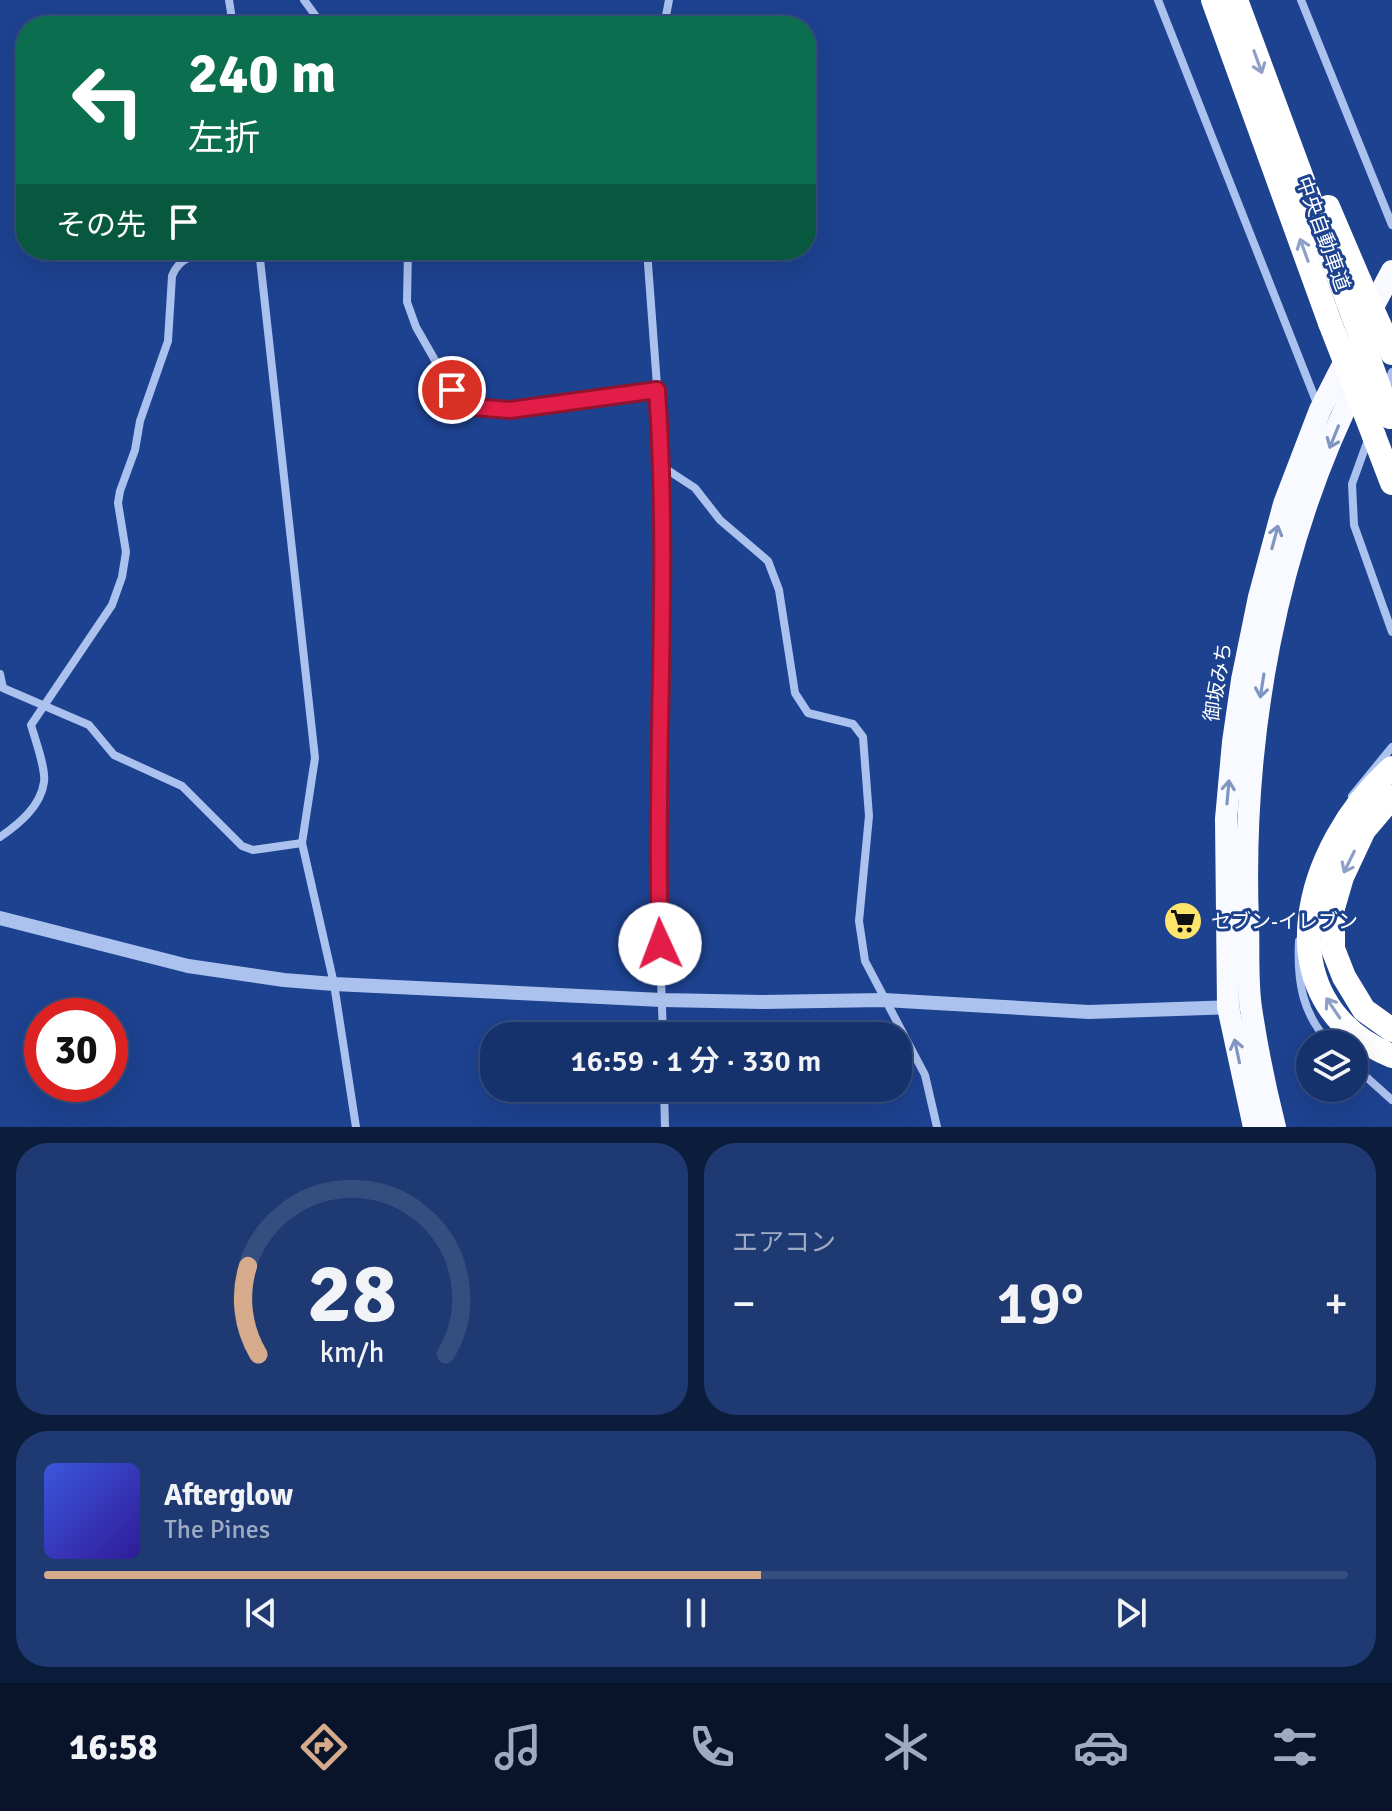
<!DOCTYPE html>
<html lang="ja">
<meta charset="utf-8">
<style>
:root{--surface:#16326c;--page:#1f3a72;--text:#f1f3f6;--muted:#9eaac2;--line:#354d7f;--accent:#d6ab8b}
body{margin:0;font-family:Signika,"Noto Sans JP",sans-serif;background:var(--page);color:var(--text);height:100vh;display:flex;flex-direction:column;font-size:30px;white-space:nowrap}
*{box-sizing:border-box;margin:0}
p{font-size:26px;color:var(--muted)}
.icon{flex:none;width:44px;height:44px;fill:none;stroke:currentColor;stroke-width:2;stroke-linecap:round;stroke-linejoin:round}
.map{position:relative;height:1127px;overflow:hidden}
.side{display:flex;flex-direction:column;gap:16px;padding:16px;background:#0c1c3b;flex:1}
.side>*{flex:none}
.hud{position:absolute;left:16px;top:16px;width:800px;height:244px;border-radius:32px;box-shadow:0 8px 32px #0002,0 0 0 2px var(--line);background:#0b6e4f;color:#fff;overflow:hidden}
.tools{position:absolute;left:1296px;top:1030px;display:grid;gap:16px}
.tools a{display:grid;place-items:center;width:72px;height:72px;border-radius:50%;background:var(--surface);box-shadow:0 8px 32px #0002,0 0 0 2px var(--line);font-size:40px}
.speed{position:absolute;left:24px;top:998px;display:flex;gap:16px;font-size:40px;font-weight:700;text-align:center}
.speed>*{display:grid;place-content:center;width:104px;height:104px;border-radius:50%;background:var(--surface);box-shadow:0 8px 32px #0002,0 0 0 2px var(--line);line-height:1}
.speed .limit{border:12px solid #d22;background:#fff;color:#111}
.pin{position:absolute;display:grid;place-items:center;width:68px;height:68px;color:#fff;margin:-34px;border:4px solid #fff;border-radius:50%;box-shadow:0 2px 8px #0007}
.me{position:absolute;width:88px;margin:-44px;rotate:358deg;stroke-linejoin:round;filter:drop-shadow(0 0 6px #0008)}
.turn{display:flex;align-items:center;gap:28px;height:168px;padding:0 40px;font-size:36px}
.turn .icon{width:104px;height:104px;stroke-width:2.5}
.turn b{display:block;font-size:56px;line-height:68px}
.then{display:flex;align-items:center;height:76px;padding:0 40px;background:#0003;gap:16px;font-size:30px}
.big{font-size:60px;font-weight:600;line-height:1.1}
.side .widget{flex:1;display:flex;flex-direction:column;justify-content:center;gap:12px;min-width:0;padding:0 28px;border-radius:32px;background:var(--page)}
.side .dial{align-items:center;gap:0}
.dial svg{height:208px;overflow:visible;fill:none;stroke:var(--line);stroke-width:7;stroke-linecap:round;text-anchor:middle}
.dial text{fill:var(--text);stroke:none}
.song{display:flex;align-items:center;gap:24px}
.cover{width:96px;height:96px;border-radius:12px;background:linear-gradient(135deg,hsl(230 70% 55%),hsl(250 70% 35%))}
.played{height:8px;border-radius:4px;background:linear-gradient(90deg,var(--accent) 55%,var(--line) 55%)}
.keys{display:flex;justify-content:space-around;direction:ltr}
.heat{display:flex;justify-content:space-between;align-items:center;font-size:44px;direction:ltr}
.side .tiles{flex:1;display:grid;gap:16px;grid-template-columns:1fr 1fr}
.widget:last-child{grid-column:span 2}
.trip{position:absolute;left:480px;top:1022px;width:432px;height:80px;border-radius:32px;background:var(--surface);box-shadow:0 8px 32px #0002,0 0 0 2px var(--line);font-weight:600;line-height:80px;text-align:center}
.menu{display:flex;height:128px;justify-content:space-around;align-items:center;background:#09142b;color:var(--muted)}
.menu .icon{width:56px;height:56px}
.menu .selected{color:var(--accent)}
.menu b{font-size:36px;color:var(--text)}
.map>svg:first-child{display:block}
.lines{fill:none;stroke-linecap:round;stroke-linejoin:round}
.minor{stroke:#acc2ee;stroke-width:8}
.tertiary{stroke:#acc2ee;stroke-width:14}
.trunk{stroke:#f9faff;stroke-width:22}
.motorway{stroke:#fff;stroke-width:24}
.motorway-bridge{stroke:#fff;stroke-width:24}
.oneway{stroke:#8ea0c8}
.oneway2{stroke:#8095c2}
.route-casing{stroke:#92132f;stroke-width:20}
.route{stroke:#e11d48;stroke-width:14}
.labels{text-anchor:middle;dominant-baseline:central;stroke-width:6;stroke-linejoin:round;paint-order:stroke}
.street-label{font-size:20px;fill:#fff;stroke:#1d4290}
.poi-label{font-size:20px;fill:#fff;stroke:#1d4290;text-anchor:start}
</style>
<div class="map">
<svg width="1392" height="1127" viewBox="0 0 1392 1127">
<rect width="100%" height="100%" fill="#1d4290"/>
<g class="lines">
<g class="minor">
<path d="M229 0 233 26"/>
<path d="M304 0 323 26"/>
<path d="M1158 0 1318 406"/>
<path d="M1301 0 1392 225"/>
<path d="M664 26 669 0"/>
<path d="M259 250 315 758 302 843 334 984 356 1127"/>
<path d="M408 250 407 302 416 327 452 390 472 407 510 410 657 390"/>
<path d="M647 250 663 467 657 862 663 1036"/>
<path d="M1386 390 1392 372"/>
<path d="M1369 437 1352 484 1354 525 1392 632"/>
<path d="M663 467 695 488 720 520 768 561 779 590 795 693 808 713 853 724 863 737 869 816 859 921 865 961 925 1075 937 1127"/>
<path d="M0 674 3 688 89 725 114 755 182 786 242 846 253 850 302 843"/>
<path d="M1352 796 1392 747"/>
<path d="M0 837C19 824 41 806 44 782 46 769 35 739 31 725L112 605 122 577 126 552 118 503 120 491 135 450 140 421 168 341 172 276C181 252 205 254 227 250"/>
<path d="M1299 941C1297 981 1302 1015 1331 1044"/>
<path d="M1354 1066 1392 1100"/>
<path d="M664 1088 665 1127"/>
</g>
<path class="tertiary" d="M0 918 188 966 284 980 334 984 662 1000 762 1002 884 1000 1089 1012 1235 1007"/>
<g class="trunk">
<path d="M1366 320 1392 271"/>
<path d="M1254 1127 1228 1007 1226 819 1233 742 1242 680 1259 597 1284 504 1320 410 1350 351"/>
<path d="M1275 1127C1265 1088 1257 1048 1251 1008 1247 981 1249 951 1248 924 1241 739 1275 544 1360 378"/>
</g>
<g class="motorway">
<path d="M1213 0 1330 323"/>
<path d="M1236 0 1348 302"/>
<path d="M1328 207 1360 282"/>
<path d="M1374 436 1392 483"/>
<path d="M1392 768C1306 844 1259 1000 1392 1056"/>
<path d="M1392 797 1364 830 1342 877 1333 908V949L1344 977 1364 1010 1392 1030"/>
</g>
<g class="motorway-bridge">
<path d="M1360 282 1392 353"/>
<path d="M1348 302 1390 417"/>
<path d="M1330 323 1374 436"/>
</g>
</g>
<defs><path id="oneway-shaft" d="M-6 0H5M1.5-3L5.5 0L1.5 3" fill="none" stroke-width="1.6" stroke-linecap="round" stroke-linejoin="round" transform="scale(2)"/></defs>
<g class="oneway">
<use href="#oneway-shaft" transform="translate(1258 62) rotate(70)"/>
<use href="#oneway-shaft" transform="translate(1304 250) rotate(-110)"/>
<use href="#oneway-shaft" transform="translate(1349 862) rotate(116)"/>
<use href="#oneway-shaft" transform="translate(1333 1008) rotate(-124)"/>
</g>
<g class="oneway2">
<use href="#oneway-shaft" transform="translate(1334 437) rotate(112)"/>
<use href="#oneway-shaft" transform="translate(1275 537) rotate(-75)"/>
<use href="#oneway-shaft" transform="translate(1262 686) rotate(99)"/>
<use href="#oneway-shaft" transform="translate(1228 792) rotate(-85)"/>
<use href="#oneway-shaft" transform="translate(1237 1051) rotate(-102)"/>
</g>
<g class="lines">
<defs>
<path id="route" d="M452 390 472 407 510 410 657 390C670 574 654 760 660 944"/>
</defs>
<use href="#route" class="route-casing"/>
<use href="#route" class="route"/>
</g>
<defs>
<symbol id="supermarket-disc" viewBox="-11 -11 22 22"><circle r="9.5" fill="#fde46b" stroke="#1d4290"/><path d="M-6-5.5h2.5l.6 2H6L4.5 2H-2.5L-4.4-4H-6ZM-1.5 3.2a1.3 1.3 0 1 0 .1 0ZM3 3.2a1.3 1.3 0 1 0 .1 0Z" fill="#111"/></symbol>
</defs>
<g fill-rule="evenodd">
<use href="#supermarket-disc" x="1161" y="899" width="44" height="44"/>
</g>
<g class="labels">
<g class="street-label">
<text transform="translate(1323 234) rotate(70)">中央自動車道</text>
<text transform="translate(1218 682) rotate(-80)">御坂みち</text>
</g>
<g class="poi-label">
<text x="1211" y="921">セブン-イレブン</text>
</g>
</g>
</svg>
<div class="tools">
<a><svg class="icon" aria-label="layers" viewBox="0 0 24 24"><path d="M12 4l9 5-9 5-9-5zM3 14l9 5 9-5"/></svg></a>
</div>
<div class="speed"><div class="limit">30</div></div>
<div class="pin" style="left:452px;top:390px;background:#d93025"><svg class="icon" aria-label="arrive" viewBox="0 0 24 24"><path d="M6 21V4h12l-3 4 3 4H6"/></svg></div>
<svg class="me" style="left:660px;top:944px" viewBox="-20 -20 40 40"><circle r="19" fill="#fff"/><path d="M0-13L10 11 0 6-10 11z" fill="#e11d48"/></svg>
<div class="trip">16:59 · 1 分 · 330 m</div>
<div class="hud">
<div class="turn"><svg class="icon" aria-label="left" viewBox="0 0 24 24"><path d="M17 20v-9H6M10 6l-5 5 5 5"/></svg><div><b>240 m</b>左折</div></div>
<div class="then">その先<svg class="icon" aria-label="arrive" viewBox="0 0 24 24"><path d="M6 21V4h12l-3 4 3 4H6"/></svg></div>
</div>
</div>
<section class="side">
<div class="tiles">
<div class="widget dial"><svg viewBox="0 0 100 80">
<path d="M14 69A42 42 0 1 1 86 69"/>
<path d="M14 69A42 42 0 0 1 10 35" stroke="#d6ab8b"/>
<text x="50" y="56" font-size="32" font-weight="700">28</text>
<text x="50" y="72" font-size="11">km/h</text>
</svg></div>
<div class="widget"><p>エアコン</p>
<div class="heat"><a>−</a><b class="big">19°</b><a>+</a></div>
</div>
<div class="widget">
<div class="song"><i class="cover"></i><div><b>Afterglow</b><p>The Pines</p></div></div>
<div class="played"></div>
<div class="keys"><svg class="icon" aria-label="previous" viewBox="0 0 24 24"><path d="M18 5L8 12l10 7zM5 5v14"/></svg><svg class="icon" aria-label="pause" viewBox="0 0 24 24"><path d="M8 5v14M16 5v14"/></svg><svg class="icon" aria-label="next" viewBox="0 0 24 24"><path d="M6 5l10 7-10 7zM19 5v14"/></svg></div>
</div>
</div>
</section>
<nav class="menu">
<b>16:58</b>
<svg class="icon selected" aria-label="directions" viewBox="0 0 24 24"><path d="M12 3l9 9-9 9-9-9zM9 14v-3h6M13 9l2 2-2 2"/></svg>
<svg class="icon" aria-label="music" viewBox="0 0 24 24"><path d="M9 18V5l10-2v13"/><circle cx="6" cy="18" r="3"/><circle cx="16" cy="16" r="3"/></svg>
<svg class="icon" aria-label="phone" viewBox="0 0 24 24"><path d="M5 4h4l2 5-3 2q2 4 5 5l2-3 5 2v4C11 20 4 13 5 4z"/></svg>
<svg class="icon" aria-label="climate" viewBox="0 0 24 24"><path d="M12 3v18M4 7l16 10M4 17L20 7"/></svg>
<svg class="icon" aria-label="car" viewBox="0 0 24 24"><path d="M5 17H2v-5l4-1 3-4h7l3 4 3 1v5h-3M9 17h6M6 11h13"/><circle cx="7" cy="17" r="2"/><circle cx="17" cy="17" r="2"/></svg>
<svg class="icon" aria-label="filters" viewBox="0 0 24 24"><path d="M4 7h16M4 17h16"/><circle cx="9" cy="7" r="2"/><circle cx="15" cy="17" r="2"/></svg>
</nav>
